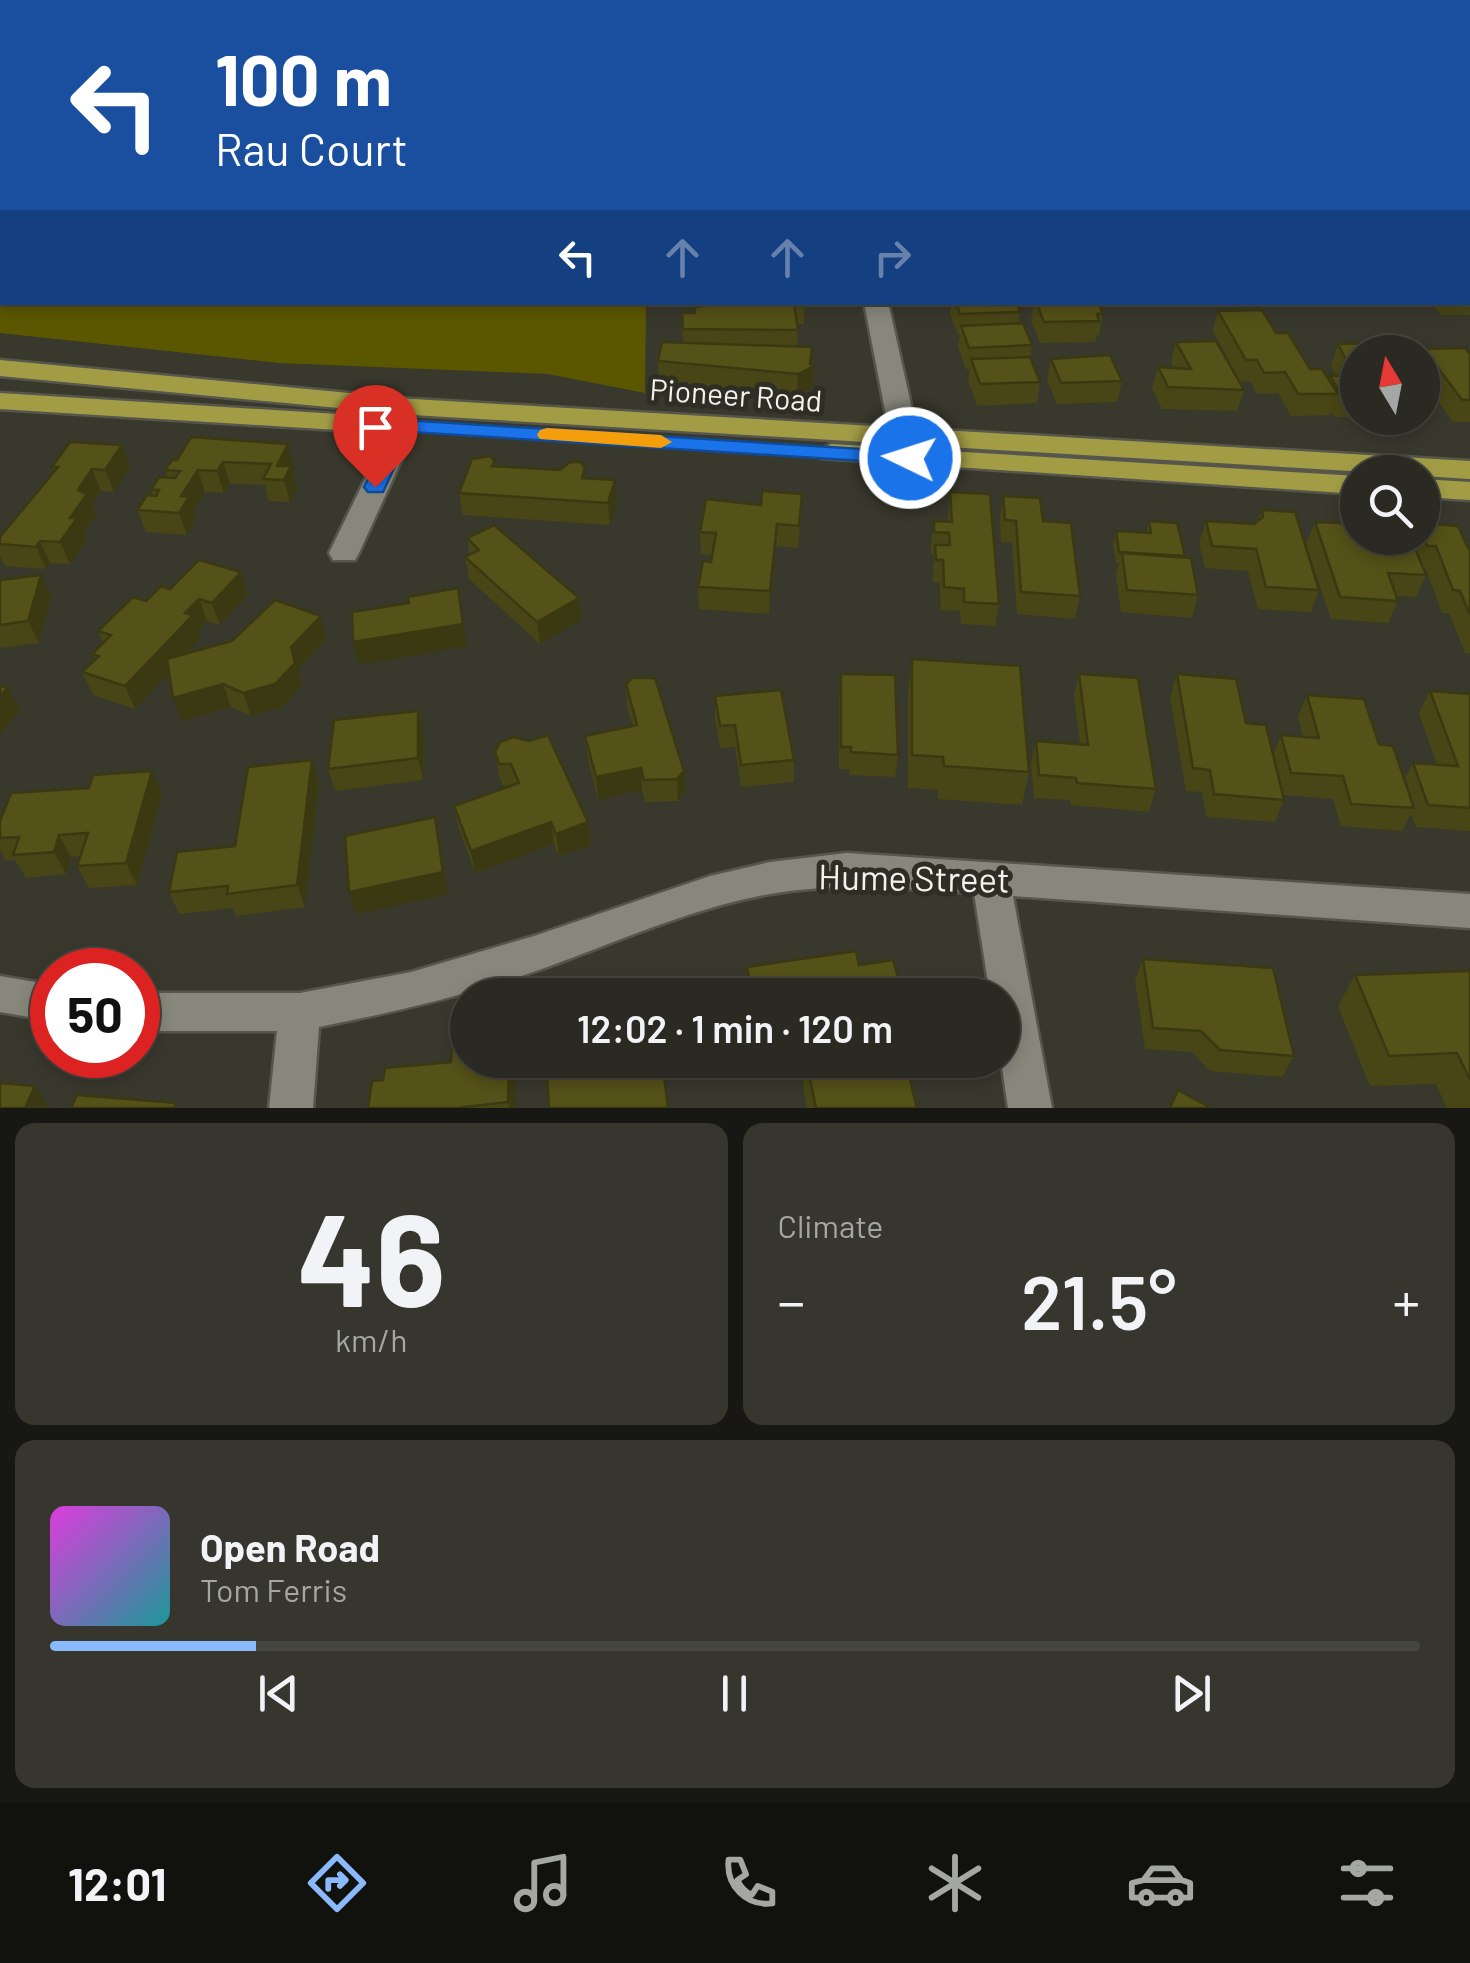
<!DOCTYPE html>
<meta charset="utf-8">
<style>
:root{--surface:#2a2a22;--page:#36362f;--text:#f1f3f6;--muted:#a5a7a5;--line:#464640;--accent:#8abafc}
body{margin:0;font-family:Barlow,sans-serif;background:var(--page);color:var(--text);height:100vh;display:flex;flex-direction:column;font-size:38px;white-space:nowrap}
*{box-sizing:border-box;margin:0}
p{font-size:32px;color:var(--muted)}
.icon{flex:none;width:55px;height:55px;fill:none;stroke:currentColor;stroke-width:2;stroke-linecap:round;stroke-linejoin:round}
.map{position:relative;height:1108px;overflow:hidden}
.sheet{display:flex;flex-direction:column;gap:15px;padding:15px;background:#171713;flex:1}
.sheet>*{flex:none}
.top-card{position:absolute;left:0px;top:0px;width:1470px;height:305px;box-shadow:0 5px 15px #0003,0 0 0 2px var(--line);background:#1a4fa0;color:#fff;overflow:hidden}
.needle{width:65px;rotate:350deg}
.buttons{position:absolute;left:1340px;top:335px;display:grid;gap:20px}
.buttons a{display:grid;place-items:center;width:100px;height:100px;border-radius:50%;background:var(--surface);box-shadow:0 5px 15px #0003,0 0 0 2px var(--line);font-size:50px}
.speed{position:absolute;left:30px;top:948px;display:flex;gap:20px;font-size:50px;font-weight:700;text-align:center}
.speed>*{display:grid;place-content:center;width:130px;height:130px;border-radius:50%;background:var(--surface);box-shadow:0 5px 15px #0003,0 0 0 2px var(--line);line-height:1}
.speed .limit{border:15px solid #d22;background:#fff;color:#111}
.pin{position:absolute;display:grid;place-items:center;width:85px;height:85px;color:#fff;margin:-102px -42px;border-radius:50% 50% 50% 0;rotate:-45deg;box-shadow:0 0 10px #0007}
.pin .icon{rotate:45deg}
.me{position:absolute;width:110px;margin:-55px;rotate:274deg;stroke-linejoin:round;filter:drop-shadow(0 0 8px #0008)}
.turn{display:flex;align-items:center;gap:35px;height:210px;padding:0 50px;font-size:45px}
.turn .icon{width:130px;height:130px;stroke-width:2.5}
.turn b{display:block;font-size:70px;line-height:85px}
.lanes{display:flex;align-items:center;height:95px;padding:0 50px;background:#0003;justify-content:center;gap:50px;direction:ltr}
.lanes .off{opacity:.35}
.big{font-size:75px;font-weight:600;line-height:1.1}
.sheet .tile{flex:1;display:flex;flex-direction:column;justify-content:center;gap:15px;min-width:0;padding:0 35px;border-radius:20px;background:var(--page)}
.sheet .dial{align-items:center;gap:0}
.dial b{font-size:130px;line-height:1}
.song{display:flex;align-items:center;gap:30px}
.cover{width:120px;height:120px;border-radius:15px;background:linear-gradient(135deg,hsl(300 70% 55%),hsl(180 70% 35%))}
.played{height:10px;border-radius:5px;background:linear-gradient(90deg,var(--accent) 15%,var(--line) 15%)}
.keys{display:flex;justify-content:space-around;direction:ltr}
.heat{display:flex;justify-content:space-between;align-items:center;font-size:55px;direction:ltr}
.sheet .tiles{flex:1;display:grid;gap:15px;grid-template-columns:1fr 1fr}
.tile:last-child{grid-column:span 2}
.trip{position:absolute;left:450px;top:978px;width:570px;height:100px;border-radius:50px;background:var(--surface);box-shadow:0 5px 15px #0003,0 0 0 2px var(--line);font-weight:600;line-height:100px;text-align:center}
.menu{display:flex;height:160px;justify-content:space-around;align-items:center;background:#11110e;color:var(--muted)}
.menu .icon{width:70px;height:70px}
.menu .selected{color:var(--accent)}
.menu b{font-size:45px;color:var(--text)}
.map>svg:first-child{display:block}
.green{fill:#5b5701}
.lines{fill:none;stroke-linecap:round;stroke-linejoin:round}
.minor-casing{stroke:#57564d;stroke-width:5}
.major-casing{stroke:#57564d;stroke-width:5}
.path{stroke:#98988f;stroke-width:4;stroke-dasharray:5 4;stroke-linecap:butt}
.minor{fill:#88877b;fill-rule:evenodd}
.major{fill:#a29d45;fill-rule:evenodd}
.wall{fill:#484616}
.shaded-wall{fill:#3b3912}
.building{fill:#545119;stroke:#3b3912;stroke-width:2.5}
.route{fill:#1a73e8;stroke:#114b97;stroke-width:2.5}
.slow{fill:#f59e0b}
.labels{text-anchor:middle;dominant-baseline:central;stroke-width:10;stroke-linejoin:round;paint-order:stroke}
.street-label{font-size:30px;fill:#f3f3ec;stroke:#2e2e24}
.near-street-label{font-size:35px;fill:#f3f3ec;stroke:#2e2e24}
</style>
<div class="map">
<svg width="1470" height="1108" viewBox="0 0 1470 1108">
<rect width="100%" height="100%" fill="#38382d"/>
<path class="green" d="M0 0H649L2 2V302L646 303 645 393 548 374 279 363 0 333Z"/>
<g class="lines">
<defs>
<g id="minor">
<path d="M805 0H821L822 2H806Z"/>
<rect x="1468" y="223" width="2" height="14"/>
<path d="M864 302H888L918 436 914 442 904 444 890 436Z"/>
<path d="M404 418 417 426 359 553 355 560H333L329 553 391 426Z"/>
<path d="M847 853 1470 894V928L1013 896 1052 1108H1008L1001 1060 1002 995H990L974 893C905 889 838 882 770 894 691 908 615 943 539 970 468 995 394 1012 319 1027L313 1108H269L277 1031H138V993H300L411 972 534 936 710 876 770 862Z"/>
<path d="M0 976 52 985V1021L0 1012Z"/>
</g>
<g id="major">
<path d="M0 360 413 399 1470 461V479L1422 476V472H1367L413 415 0 376Z"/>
<path d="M0 393 401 418 414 426 401 434 0 409Z"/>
<path d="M831 444 1358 476V494L821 458 817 452Z"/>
<path d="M1422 479 1470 482V500L1422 497Z"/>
</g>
</defs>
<use href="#minor" class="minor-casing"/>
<use href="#major" class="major-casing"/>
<path class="path" d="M987 2 991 0"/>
<use href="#minor" class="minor"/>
<use href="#major" class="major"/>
</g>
<g class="wall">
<path d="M685 0H764L763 2H685Z"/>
<rect x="1468" y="69" width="2" height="74"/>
<path d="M1468 239H1470V315H1441L1431 302H1468Z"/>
<path d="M672 302H805L804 324H797L798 346 811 365 813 387 797 396 659 382 658 361 683 343 682 313H695L715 305 672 306Z"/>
<path d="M952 302H1016L1020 312 1018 323 1032 345 1030 358 1040 382 1037 403 977 406 968 380 970 369H966L958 347 960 335H958L950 314Z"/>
<path d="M1034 302H1098L1103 314 1099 335H1097L1095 342 1040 343 1031 320Z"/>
<path d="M1218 311 1276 333 1310 369 1328 379 1330 376H1336L1331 366 1338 344 1358 352V417H1335L1331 412 1330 415 1291 416 1278 393 1257 394 1250 381 1240 382 1213 331Z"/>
<path d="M1176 342 1244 390 1237 411 1162 409 1152 389 1158 367 1174 368 1171 363Z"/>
<path d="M1424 349 1470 354V422H1453L1422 380V353Z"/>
<path d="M1051 359 1122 381 1117 402 1057 404 1047 380Z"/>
<path d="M191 437 294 466 292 469 297 488 290 502 269 501 265 485 230 484 224 493 205 492 193 511 196 519 187 535 146 532 137 510 153 496 151 490 168 478 165 470 177 460Z"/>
<path d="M122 445 130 467 114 492 101 491 92 505 96 516 83 534 86 541 70 564 50 563 46 569 5 566 0 556V537L54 472 52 467Z"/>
<path d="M495 461V466L586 478 617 502 610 525 463 515 459 493Z"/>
<path d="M950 492 999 604 995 626 961 624 960 611 941 610 940 582H933L934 555 931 554V543L934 521H948Z"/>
<path d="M1003 496 1043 521 1080 596 1075 619 1017 614 1012 543 1001 542 1000 518Z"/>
<path d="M1262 510 1319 590 1311 612 1258 609 1248 571 1205 568 1199 543 1206 521 1254 524 1258 520Z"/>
<path d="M801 516 798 548 776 546 769 614 699 609 698 587 711 562 713 555 701 554 700 532Z"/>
<path d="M1149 521 1185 556 1198 595 1192 618 1121 612 1116 575 1119 563H1116L1113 543 1116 531 1146 533Z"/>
<path d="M1315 522 1382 539 1411 541 1412 538H1422V523L1470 548V653H1465L1449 613H1442L1426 569H1424L1426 575 1416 597 1397 596 1398 601 1388 623 1331 619 1306 544Z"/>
<path d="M467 538 579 598 581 620 540 644 469 579 465 557 470 555Z"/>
<path d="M241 572 248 594 220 625 207 621 198 631 201 638 186 654 327 638 298 669 302 686 283 707 251 716 231 707 182 721 169 672 135 709 93 695 82 672 95 660 92 654 103 643 98 631 146 601 170 589Z"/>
<path d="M41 575 51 597 39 643 0 648V580Z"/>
<path d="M912 659 1029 772 1022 805 938 799V790L908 788V691Z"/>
<path d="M841 674 898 755 895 777 850 775 849 769H839V696Z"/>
<path d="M1079 674 1156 789 1149 812 1071 805 1070 800 1034 798 1031 763 1036 741 1080 744 1074 696Z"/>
<path d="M1177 674 1246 723 1273 755 1281 735 1303 737 1298 717 1307 695 1379 744 1404 780 1413 763 1437 765 1419 713 1430 691 1470 694V831L1416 827 1411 814 1402 831 1341 826 1333 799 1283 795 1284 800 1275 822 1206 817 1202 792 1186 791 1170 697Z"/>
<path d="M626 684 684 771 685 793 678 801 645 802 642 790 598 800 588 759 585 736 633 726 627 707Z"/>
<path d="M715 696 794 760V782L741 787 735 747 720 748 715 719Z"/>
<path d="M418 711 424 733 423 780 335 791 328 769Z"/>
<path d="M495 752 588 822 591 845 559 856 554 844 475 873 459 828 454 806 509 786H503L499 775Z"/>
<path d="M152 771 162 794 137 885 89 888 77 866 80 856 71 857 66 874 26 878 15 860 6 861 0 850V821L89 788Z"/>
<path d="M319 783 305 907 236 916 233 908 179 914 169 892 235 846Z"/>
<path d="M1143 959 1294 1056 1282 1077 1210 1071 1192 1052 1145 1049 1135 980Z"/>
<path d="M859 965 903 995H748L747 967Z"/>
<path d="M1470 971V1108H1447L1436 1084 1370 1086 1338 1006 1355 975Z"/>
<path d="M468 1060H513L516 1072 515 1108H368L383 1080 451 1062Z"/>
<path d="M804 1060H905L917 1108H807L803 1085Z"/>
</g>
<g class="shaded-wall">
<path d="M812 347 811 368 814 366 813 387 797 396 798 374Z"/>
<path d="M288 444 294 466 292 469 297 488 290 502 284 480 277 466Z"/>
<path d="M122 445 130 467 114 492 105 470Z"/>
<path d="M223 462 230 484 224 493 217 471Z"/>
<path d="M92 469 101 491 92 505 96 516 83 534 86 541 70 564 60 542 78 490Z"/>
<path d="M198 470 205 492 193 511 196 519 187 535 179 513 181 496Z"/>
<path d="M615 480 617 502 610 525 608 503Z"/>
<path d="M777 524 776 546 769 614 770 591Z"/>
<path d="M40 541 50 563 46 569 36 547Z"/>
<path d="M241 572 248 594 220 625 212 603Z"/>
<path d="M41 575 51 597 39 643 28 621Z"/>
<path d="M458 588 467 646 359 665 353 642Z"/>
<path d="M579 598 581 620 540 644 537 622Z"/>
<path d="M199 599 207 621 198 631 201 638 135 709 125 686 185 613Z"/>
<path d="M321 616 327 638 298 669 302 686 283 707 251 716 243 693Z"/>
<path d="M223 684 231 707 182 721 173 698Z"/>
<path d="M8 687 20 710 0 735V697Z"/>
<path d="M418 711 424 733 423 780 418 758Z"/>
<path d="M312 760 319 783 305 907 297 885Z"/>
<path d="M641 768 642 790 598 800 596 777Z"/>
<path d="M152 771 162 794 137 885 126 863Z"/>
<path d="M684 771 685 793 678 801 677 779Z"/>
<path d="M435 817 440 840 448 894 356 914 349 892Z"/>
<path d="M551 822 554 844 475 873 471 851Z"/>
<path d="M588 822 591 845 559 856 556 834Z"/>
<path d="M59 835 71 857 66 874 54 852Z"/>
<path d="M509 1060H513L516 1072 515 1108H509L508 1102Z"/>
<path d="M35 1086 50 1108H25Z"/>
</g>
<g class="building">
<path d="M713 0H738L739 2H713Z"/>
<rect x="1468" y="69" width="2" height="36"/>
<path d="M1468 239H1470V259L1468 256Z"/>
<path d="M1468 273 1470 276V294H1468Z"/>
<path d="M734 302H805V303H794L798 330 683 329 682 313H695V307Z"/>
<path d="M956 302H1016L1020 312 960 314Z"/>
<path d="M1036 302H1098L1103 314H1097L1099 321 1044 322Z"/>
<path d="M1262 310 1276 333H1288L1310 369H1322L1338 394H1298L1285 372 1264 373 1257 360H1246L1218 311Z"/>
<path d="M1023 323 1032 345 969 348 961 326Z"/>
<path d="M1216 341 1244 390 1168 387 1158 367 1191 369 1176 342Z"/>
<path d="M662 342 812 347 810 364 814 366 798 374 658 361Z"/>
<path d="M1380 343 1388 352H1358V396H1342L1330 376 1354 375 1338 344Z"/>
<path d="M1465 348 1470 354V400H1462L1424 349Z"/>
<path d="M1110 355 1122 381 1061 383 1051 359Z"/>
<path d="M1030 357 1040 382 980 384 971 359Z"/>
<path d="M191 437 288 444 277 466H291L284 480 263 479 271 464 223 462 217 471 198 470 181 496 189 497 179 513 137 510 147 495 156 496 159 490H151L159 477 175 478 180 471 165 470 172 460H177Z"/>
<path d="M70 442 122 445 105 470 92 469 78 490 87 494 70 518H77L60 542 40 541 36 547 0 544V537L58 467H52Z"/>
<path d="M490 456 495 461 492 466 560 470 570 462H580L585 467 582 478 615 480 608 503 459 493 472 459Z"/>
<path d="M762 491 802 494 799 526 777 524 770 591 698 587 703 561 711 562 716 533 700 532 706 499 761 505Z"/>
<path d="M950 492 990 494 999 604 964 602V589L944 587 943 560H936L935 545H950L949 533 934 532V521L952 522Z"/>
<path d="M1003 496 1040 498 1043 521 1071 523 1080 596 1021 592 1016 521 1005 520Z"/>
<path d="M1262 510 1295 512 1319 590 1266 587 1256 549 1212 546 1206 521 1254 524 1263 517Z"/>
<path d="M1149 521 1177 523 1185 556 1119 552 1116 531 1151 533Z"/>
<path d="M1315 522 1358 524V538H1381L1382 539 1412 541 1426 575 1388 573 1398 601 1340 597Z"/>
<path d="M1422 523 1458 526 1468 548H1470V615L1460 591 1453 590 1436 546H1427L1422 534Z"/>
<path d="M494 525 579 598 537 622 465 557 479 550 467 538Z"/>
<path d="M1122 553 1191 558 1198 595 1127 590Z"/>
<path d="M199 560 241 572 212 603 199 599 185 613 193 615 125 686 82 672 99 656 92 654 111 635 98 631 133 597 146 601 161 586 170 589Z"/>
<path d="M41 575 28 621 0 625V580Z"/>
<path d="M458 588 463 624 353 642 352 612 409 603 408 597Z"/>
<path d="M275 600 321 616 291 647 295 663 275 684 243 693 223 684 173 698 167 659 232 641Z"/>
<path d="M912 659 1020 666 1029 772 944 766 943 757 912 755Z"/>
<path d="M841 674 895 675 898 755 851 752V747H841Z"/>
<path d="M1079 674 1138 678 1156 789 1077 783 1076 778 1039 775 1036 741 1088 745Z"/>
<path d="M1177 674 1236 679 1246 723 1266 725 1284 800 1214 794 1210 770 1193 768Z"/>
<path d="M632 678H655L684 771 677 779 644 780 641 768 596 777 585 736 637 725 626 684Z"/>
<path d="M0 686 8 687 0 697Z"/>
<path d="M781 690 794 760 741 765 735 725 720 726 715 696Z"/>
<path d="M1430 691 1470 694V808L1428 805 1413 763 1458 766Z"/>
<path d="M1307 695 1364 699 1379 744 1393 746 1414 808 1351 804 1343 776 1291 773 1281 735 1319 738Z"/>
<path d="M418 711V758L328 769 334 720Z"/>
<path d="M548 735 588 822 556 834 551 822 471 851 454 806 519 783 511 764H499L495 752 500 742 514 737 529 741Z"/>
<path d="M312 760 297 885 227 894 228 886 169 892 177 852 235 846 248 767Z"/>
<path d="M152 771 126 863 77 866 88 833 59 835 54 852 13 855 19 837 0 838V821L11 793 89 788 93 775Z"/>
<path d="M435 817 443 872 349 892 345 836Z"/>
<path d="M856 951 859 965 893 960 903 995H752L747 967Z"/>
<path d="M1143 959 1273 968 1294 1056 1220 1050 1201 1031 1153 1028Z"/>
<path d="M1470 971V1080L1457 1053 1389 1056 1355 975Z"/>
<path d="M468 1045V1060H509L508 1102 457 1108H368L372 1081 383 1080 385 1068 451 1062 452 1046Z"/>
<path d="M546 1060H662L668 1108H549Z"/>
<path d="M806 1060H905L917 1108H816Z"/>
<path d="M0 1083 35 1086 25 1108H0Z"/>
<path d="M1178 1090 1211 1108H1170Z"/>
<path d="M77 1095 176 1103 174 1108H71Z"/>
</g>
<path class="route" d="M404 420 910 452 920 458 910 464 411 432 383 492H368L364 487 394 426Z"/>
<path class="slow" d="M547 428 661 435 672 442 661 448 540 439 537 435 540 430Z"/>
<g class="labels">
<g class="street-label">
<text transform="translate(736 394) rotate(4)">Pioneer Road</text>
</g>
<g class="near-street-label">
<text transform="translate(914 877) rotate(1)">Hume Street</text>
</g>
</g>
</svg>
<div class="buttons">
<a><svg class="needle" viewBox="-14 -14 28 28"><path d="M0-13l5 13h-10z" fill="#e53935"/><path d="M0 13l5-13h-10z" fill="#a5a7a5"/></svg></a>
<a><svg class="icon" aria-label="search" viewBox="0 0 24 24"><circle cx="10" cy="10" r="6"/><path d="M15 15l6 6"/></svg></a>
</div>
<div class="speed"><div class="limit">50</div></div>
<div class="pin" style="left:375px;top:487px;background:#d93025"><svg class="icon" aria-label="arrive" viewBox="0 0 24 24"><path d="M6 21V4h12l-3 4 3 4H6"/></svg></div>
<svg class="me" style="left:910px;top:458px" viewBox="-20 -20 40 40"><circle r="17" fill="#1a73e8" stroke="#fff" stroke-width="3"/><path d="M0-11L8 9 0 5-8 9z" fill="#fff"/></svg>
<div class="trip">12:02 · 1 min · 120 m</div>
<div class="top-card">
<div class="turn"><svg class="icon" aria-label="left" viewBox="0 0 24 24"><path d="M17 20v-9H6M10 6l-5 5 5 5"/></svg><div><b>100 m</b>Rau Court</div></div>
<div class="lanes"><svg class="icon" aria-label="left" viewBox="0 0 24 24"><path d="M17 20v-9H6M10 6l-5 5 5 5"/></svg><svg class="icon off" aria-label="ahead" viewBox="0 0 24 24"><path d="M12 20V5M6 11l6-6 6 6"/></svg><svg class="icon off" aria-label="ahead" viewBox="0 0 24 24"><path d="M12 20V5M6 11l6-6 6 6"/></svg><svg class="icon off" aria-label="right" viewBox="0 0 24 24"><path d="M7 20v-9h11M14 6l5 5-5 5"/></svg></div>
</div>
</div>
<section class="sheet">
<div class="tiles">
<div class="tile dial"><b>46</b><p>km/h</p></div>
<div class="tile"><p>Climate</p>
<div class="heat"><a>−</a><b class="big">21.5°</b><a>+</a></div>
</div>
<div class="tile">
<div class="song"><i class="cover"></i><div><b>Open Road</b><p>Tom Ferris</p></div></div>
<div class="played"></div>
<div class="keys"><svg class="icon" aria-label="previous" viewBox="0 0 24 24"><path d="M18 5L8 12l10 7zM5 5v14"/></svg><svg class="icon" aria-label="pause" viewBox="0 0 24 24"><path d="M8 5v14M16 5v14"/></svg><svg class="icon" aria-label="next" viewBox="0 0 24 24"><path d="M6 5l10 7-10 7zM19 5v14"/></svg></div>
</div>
</div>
</section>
<nav class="menu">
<b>12:01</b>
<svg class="icon selected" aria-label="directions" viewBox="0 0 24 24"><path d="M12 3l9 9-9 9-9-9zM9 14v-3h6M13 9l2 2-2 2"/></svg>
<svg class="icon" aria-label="music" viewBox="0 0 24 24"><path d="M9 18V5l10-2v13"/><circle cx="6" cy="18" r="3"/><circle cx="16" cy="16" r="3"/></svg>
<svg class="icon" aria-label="phone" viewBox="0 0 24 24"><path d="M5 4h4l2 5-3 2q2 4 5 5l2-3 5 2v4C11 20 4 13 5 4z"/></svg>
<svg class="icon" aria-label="climate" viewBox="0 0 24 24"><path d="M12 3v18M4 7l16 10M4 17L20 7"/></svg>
<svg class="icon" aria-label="car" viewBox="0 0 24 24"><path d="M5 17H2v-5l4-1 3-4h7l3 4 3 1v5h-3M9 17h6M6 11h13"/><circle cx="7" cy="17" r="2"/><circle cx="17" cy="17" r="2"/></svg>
<svg class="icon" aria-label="filters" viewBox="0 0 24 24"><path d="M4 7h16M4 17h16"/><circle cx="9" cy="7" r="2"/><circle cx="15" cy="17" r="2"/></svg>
</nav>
